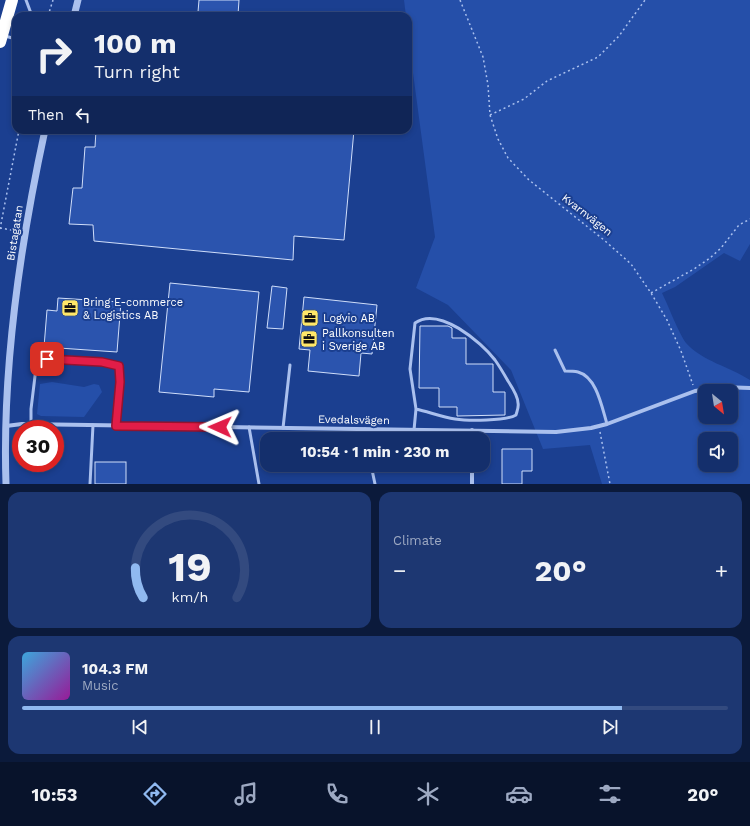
<!DOCTYPE html>
<meta charset="utf-8">
<style>
:root{--surface:#142f6c;--page:#1d3772;--text:#f1f3f6;--muted:#9da9c2;--line:#334a7f;--accent:#90b9f0}
body{margin:0;font-family:"Work Sans",sans-serif;background:var(--page);color:var(--text);height:100vh;display:flex;flex-direction:column;font-size:15px;white-space:nowrap}
*{box-sizing:border-box;margin:0}
p{font-size:13px;color:var(--muted)}
.icon{flex:none;width:22px;height:22px;fill:none;stroke:currentColor;stroke-width:2;stroke-linecap:round;stroke-linejoin:round}
.map{position:relative;height:484px;overflow:hidden}
.sheet{display:flex;flex-direction:column;gap:8px;padding:8px;background:#0b1a3b;flex:1}
.sheet>*{flex:none}
.hud{position:absolute;left:12px;top:12px;width:400px;height:122px;border-radius:12px;box-shadow:0 2px 6px #0003,0 0 0 1px var(--line);background:#142f6c;color:var(--text);overflow:hidden}
.needle{width:26px;rotate:150deg}
.controls{position:absolute;left:698px;top:384px;display:grid;gap:8px}
.controls a{display:grid;place-items:center;width:40px;height:40px;border-radius:8px;background:var(--surface);box-shadow:0 2px 6px #0003,0 0 0 1px var(--line);font-size:20px}
.speed{position:absolute;left:12px;top:420px;display:flex;gap:8px;font-size:20px;font-weight:700;text-align:center}
.speed>*{display:grid;place-content:center;width:52px;height:52px;border-radius:50%;background:var(--surface);box-shadow:0 2px 6px #0003,0 0 0 1px var(--line);line-height:1}
.speed .limit{border:6px solid #d22;background:#fff;color:#111}
.pin{position:absolute;display:grid;place-items:center;width:34px;height:34px;color:#fff;margin:-17px;border-radius:8px;box-shadow:0 2px 6px #0006}
.me{position:absolute;width:44px;margin:-22px;rotate:271deg;stroke-linejoin:round;filter:drop-shadow(0 0 3px #0008)}
.turn{display:flex;align-items:center;gap:14px;height:84px;padding:0 16px;font-size:18px}
.turn .icon{width:52px;height:52px;stroke-width:2.5}
.turn b{display:block;font-size:28px;line-height:34px}
.then{display:flex;align-items:center;height:38px;padding:0 16px;background:#0003;gap:8px;font-size:15px}
.big{font-size:30px;font-weight:700;line-height:1.1}
.sheet .card{flex:1;display:flex;flex-direction:column;justify-content:center;gap:6px;min-width:0;padding:0 14px;border-radius:12px;background:var(--page)}
.sheet .dial{align-items:center;gap:0}
.dial svg{height:104px;overflow:visible;fill:none;stroke:var(--line);stroke-width:7;stroke-linecap:round;text-anchor:middle}
.dial text{fill:var(--text);stroke:none}
.song{display:flex;align-items:center;gap:12px}
.cover{width:48px;height:48px;border-radius:6px;background:linear-gradient(135deg,hsl(200 70% 55%),hsl(300 70% 35%))}
.played{height:4px;border-radius:2px;background:linear-gradient(90deg,var(--accent) 85%,var(--line) 85%)}
.keys{display:flex;justify-content:space-around;direction:ltr}
.heat{display:flex;justify-content:space-between;align-items:center;font-size:22px;direction:ltr}
.sheet .tiles{flex:1;display:grid;gap:8px;grid-template-columns:1fr 1fr}
.card:last-child{grid-column:span 2}
.trip{position:absolute;left:260px;top:432px;width:230px;height:40px;border-radius:12px;background:var(--surface);box-shadow:0 2px 6px #0003,0 0 0 1px var(--line);font-weight:700;line-height:40px;text-align:center}
.menu{display:flex;height:64px;justify-content:space-around;align-items:center;background:#08132b;color:var(--muted)}
.menu .icon{width:28px;height:28px}
.menu .on{color:var(--accent)}
.menu b{font-size:18px;color:var(--text)}
.map>svg:first-child{display:block}
.green{fill:#254fa9;fill-rule:evenodd}
.building{fill:#2b54ae;stroke:#d0defa}
.lines{fill:none;stroke-linecap:round;stroke-linejoin:round}
.path{stroke:#aac0ee;stroke-width:1.5;stroke-dasharray:2 3;stroke-linecap:butt}
.service{stroke:#aac0ee;stroke-width:3}
.minor{stroke:#aac0ee;stroke-width:4}
.tertiary{stroke:#aac0ee;stroke-width:7}
.motorway{stroke:#fff;stroke-width:12}
.route-casing{stroke:#92132f;stroke-width:10}
.route{stroke:#e11d48;stroke-width:7}
.labels{text-anchor:middle;dominant-baseline:central;stroke-width:4;stroke-linejoin:round;paint-order:stroke}
.street-label{font-size:11px;fill:#fff;stroke:#1b3f90}
.poi-label{font-size:11px;fill:#fff;stroke:#1b3f90;text-anchor:start}
</style>
<div class="map">
<svg width="750" height="484" viewBox="0 0 750 484">
<rect width="100%" height="100%" fill="#1b3f90"/>
<g class="green">
<path d="M404 0H750V244L740 261 724 253 675 287 662 293C668 305 679 334 686 343 702 361 730 367 750 380V484H602L590 445 543 449 511 370 448 305 416 288 435 237 411 58 408 33V16H406ZM705 391H731V417H705ZM705 439H731V465H705Z"/>
<path d="M52 382 84 387 94 384 99 385 102 392 84 417 41 416 37 414 40 384Z"/>
</g>
<g class="building">
<path d="M199 0H239L238 15 198 12Z"/>
<path d="M96 130H354L344 240 294 236 293 260 94 241 93 225 69 224 73 188H82L85 147H95Z"/>
<path d="M170 283 259 292 249 392 214 389V397L159 392Z"/>
<path d="M272 286 287 288 283 329 267 328Z"/>
<path d="M304 297 377 305 372 354 361 353 359 376 308 371 310 350 299 349Z"/>
<path d="M58 298 121 302 117 352 44 347 47 310 57 311Z"/>
<path d="M420 326H448L452 328V338H466V364H493V392H505V415L457 416V407H439V388H419Z"/>
<path d="M502 449H532V471H522V484H502Z"/>
<rect x="95" y="462" width="31" height="22"/>
</g>
<g class="lines">
<g class="path">
<path d="M460 0 483 57 488 85 490 115 498 139 508 158 529 180 604 240 631 264 651 293 667 320 681 351 693 385"/>
<path d="M48 16 53 0"/>
<path d="M490 115 524 99 547 81 598 57 619 36 645 0"/>
<path d="M0 228 18 231"/>
<path d="M0 229 19 130"/>
<path d="M651 293 694 269 710 258 721 248 739 225 750 219"/>
<path d="M600 432 610 484"/>
</g>
<g class="service">
<path d="M26 0 32 16"/>
<path d="M5 36 16 39"/>
<path d="M555 350 565 371C569 371 574 371 578 372 597 377 602 408 607 424"/>
<path d="M31 425V409L36 368 39 363 47 359 102 362 119 367 120 382 116 426"/>
<path d="M249 427 259 484"/>
<path d="M283 428 290 365"/>
<path d="M365 429 366 439"/>
<path d="M414 430 416 409 410 369 415 323C439 306 481 342 495 360 500 367 504 374 508 381 512 387 518 396 518 403 519 407 517 411 516 415 506 421 468 421 455 419 442 417 429 412 416 409"/>
<path d="M371 465 375 484"/>
<path d="M90 484 93 425"/>
</g>
<g class="minor">
<path d="M6 426 22 424 556 432 591 428 607 424 695 391 722 387 750 388"/>
<path d="M472 430V439"/>
<path d="M472 484V465"/>
</g>
<g class="tertiary">
<path d="M74 16 78 0"/>
<path d="M6 484C2 366 20 245 45 130"/>
</g>
<path class="motorway" d="M0 42 12 0"/>
</g>
<g class="lines">
<defs>
<path id="route" d="M47 359 102 362 119 366 120 382 116 426 220 427"/>
</defs>
<use href="#route" class="route-casing"/>
<use href="#route" class="route"/>
</g>
<defs>
<symbol id="office-square" viewBox="-11 -11 22 22"><rect x="-9" y="-9" width="18" height="18" rx="4" fill="#ffe768" stroke="#1b3f90"/><path d="M-6-3h4V-5.5h4V-3h4V5H-6ZM-1-4.5V-3h2v-1.5ZM-6 0V1H6V0Z" fill="#111"/></symbol>
</defs>
<g fill-rule="evenodd">
<use href="#office-square" x="60" y="298" width="20" height="20"/>
<use href="#office-square" x="300" y="308" width="20" height="20"/>
<use href="#office-square" x="299" y="329" width="20" height="20"/>
</g>
<g class="labels">
<g class="street-label">
<text transform="translate(587 215) rotate(38)">Kvarnvägen</text>
<text transform="translate(15 233) rotate(-81)">Bistagatan</text>
<text transform="translate(354 420) rotate(1)">Evedalsvägen</text>
</g>
<g class="poi-label">
<text x="83" y="302">Bring E-commerce<tspan x="83" dy="13">&amp; Logistics AB</tspan></text>
<text x="323" y="318">Logvio AB</text>
<text x="322" y="333">Pallkonsulten<tspan x="322" dy="13">i Sverige AB</tspan></text>
</g>
</g>
</svg>
<div class="controls">
<a><svg class="needle" viewBox="-14 -14 28 28"><path d="M0-13l5 13h-10z" fill="#e53935"/><path d="M0 13l5-13h-10z" fill="#9da9c2"/></svg></a>
<a><svg class="icon" aria-label="sound" viewBox="0 0 24 24"><path d="M4 9h4l5-4v14l-5-4H4zM17 9q2 3 0 6"/></svg></a>
</div>
<div class="speed"><div class="limit">30</div></div>
<div class="pin" style="left:47px;top:359px;background:#d93025"><svg class="icon" aria-label="arrive" viewBox="0 0 24 24"><path d="M6 21V4h12l-3 4 3 4H6"/></svg></div>
<svg class="me" style="left:220px;top:427px" viewBox="-20 -20 40 40"><path d="M0-17L14 15 0 8-14 15z" fill="#e11d48" stroke="#fff" stroke-width="4"/></svg>
<div class="trip">10:54 · 1 min · 230 m</div>
<div class="hud">
<div class="turn"><svg class="icon" aria-label="right" viewBox="0 0 24 24"><path d="M7 20v-9h11M14 6l5 5-5 5"/></svg><div><b>100 m</b>Turn right</div></div>
<div class="then">Then<svg class="icon" aria-label="left" viewBox="0 0 24 24"><path d="M17 20v-9H6M10 6l-5 5 5 5"/></svg></div>
</div>
</div>
<section class="sheet">
<div class="tiles">
<div class="card dial"><svg viewBox="0 0 100 80">
<path d="M14 69A42 42 0 1 1 86 69"/>
<path d="M14 69A42 42 0 0 1 8 46" stroke="#90b9f0"/>
<text x="50" y="56" font-size="32" font-weight="700">19</text>
<text x="50" y="72" font-size="11">km/h</text>
</svg></div>
<div class="card"><p>Climate</p>
<div class="heat"><a>−</a><b class="big">20°</b><a>+</a></div>
</div>
<div class="card">
<div class="song"><i class="cover"></i><div><b>104.3 FM</b><p>Music</p></div></div>
<div class="played"></div>
<div class="keys"><svg class="icon" aria-label="previous" viewBox="0 0 24 24"><path d="M18 5L8 12l10 7zM5 5v14"/></svg><svg class="icon" aria-label="pause" viewBox="0 0 24 24"><path d="M8 5v14M16 5v14"/></svg><svg class="icon" aria-label="next" viewBox="0 0 24 24"><path d="M6 5l10 7-10 7zM19 5v14"/></svg></div>
</div>
</div>
</section>
<nav class="menu">
<b>10:53</b>
<svg class="icon on" aria-label="directions" viewBox="0 0 24 24"><path d="M12 3l9 9-9 9-9-9zM9 14v-3h6M13 9l2 2-2 2"/></svg>
<svg class="icon" aria-label="music" viewBox="0 0 24 24"><path d="M9 18V5l10-2v13"/><circle cx="6" cy="18" r="3"/><circle cx="16" cy="16" r="3"/></svg>
<svg class="icon" aria-label="phone" viewBox="0 0 24 24"><path d="M5 4h4l2 5-3 2q2 4 5 5l2-3 5 2v4C11 20 4 13 5 4z"/></svg>
<svg class="icon" aria-label="climate" viewBox="0 0 24 24"><path d="M12 3v18M4 7l16 10M4 17L20 7"/></svg>
<svg class="icon" aria-label="car" viewBox="0 0 24 24"><path d="M5 17H2v-5l4-1 3-4h7l3 4 3 1v5h-3M9 17h6M6 11h13"/><circle cx="7" cy="17" r="2"/><circle cx="17" cy="17" r="2"/></svg>
<svg class="icon" aria-label="filters" viewBox="0 0 24 24"><path d="M4 7h16M4 17h16"/><circle cx="9" cy="7" r="2"/><circle cx="15" cy="17" r="2"/></svg>
<b>20°</b>
</nav>
